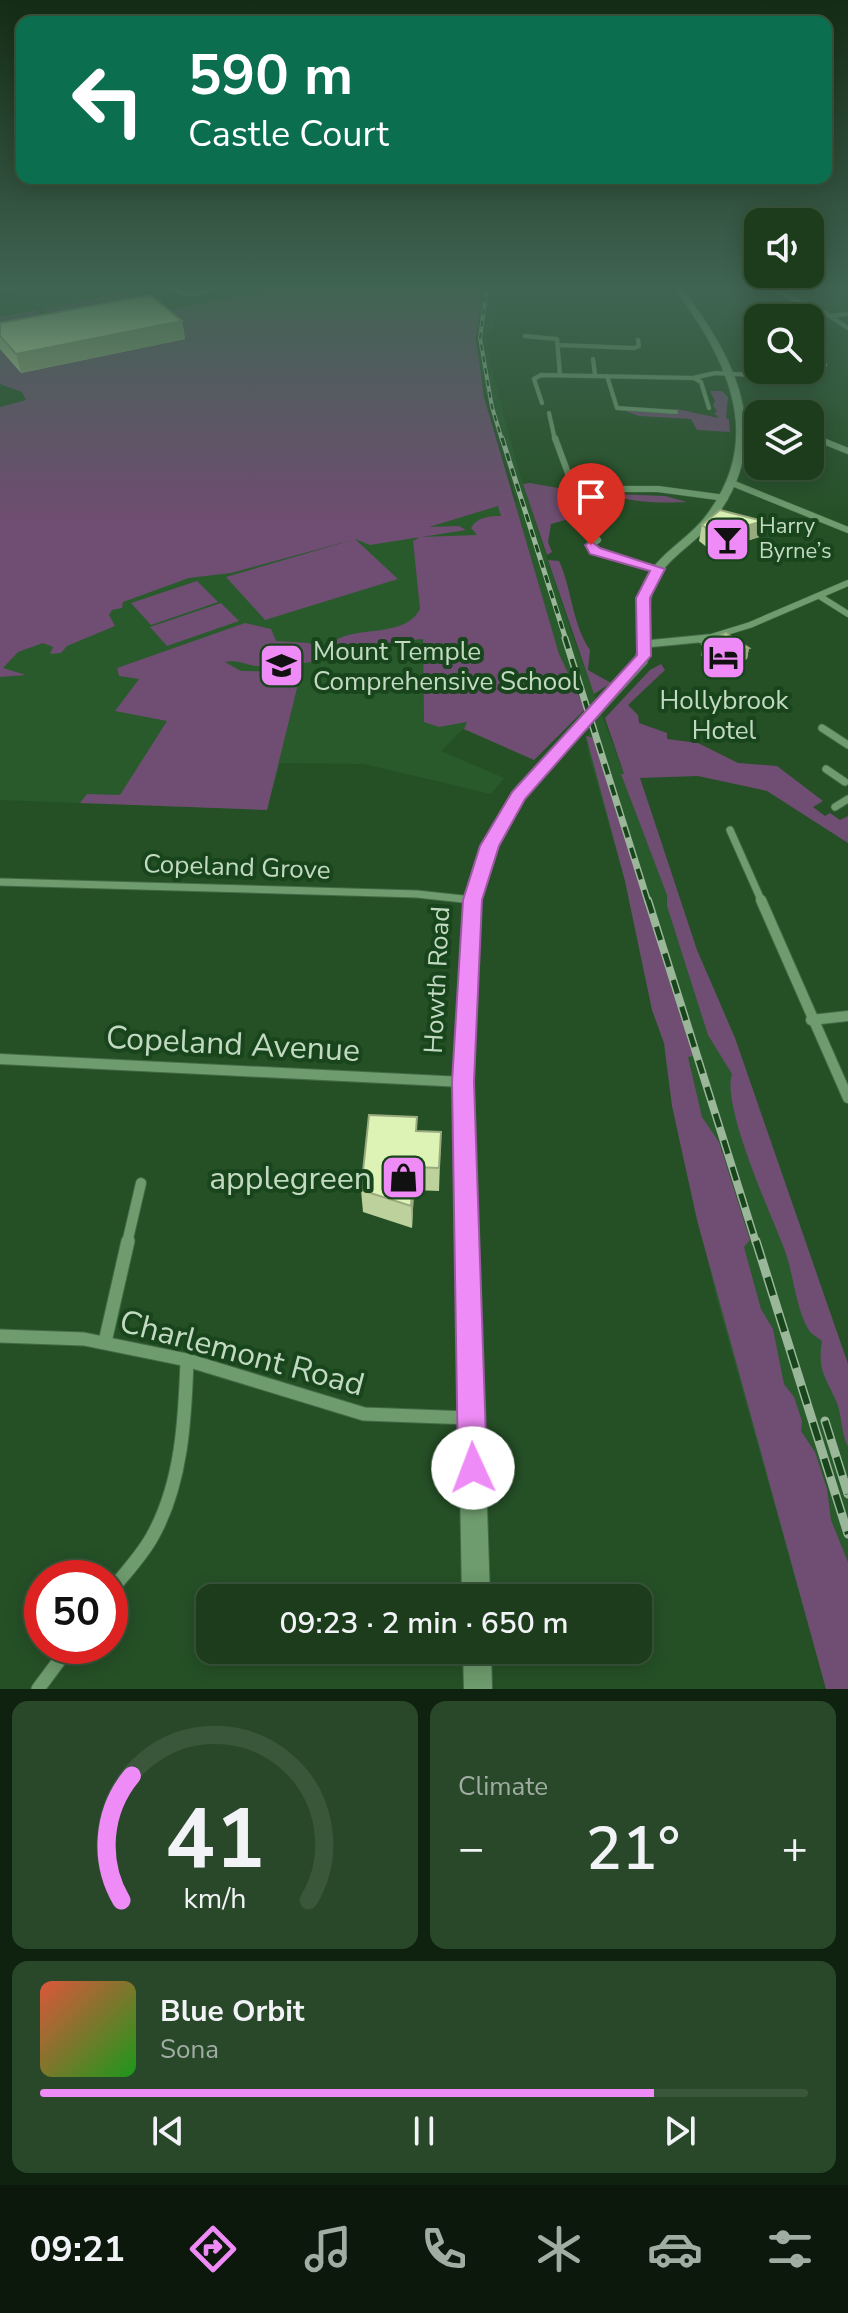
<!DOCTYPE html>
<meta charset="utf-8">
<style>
:root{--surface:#1c3c1c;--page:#294729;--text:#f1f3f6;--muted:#a0ada3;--line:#3a563b;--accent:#ef8bf7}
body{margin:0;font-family:"Nunito Sans",sans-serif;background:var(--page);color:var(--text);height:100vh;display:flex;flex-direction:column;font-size:30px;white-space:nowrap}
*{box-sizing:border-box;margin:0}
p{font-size:26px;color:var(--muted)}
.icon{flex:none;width:44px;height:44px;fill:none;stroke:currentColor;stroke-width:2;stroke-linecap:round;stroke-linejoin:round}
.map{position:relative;height:1689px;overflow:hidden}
.drawer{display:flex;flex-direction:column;gap:12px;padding:12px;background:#0f210f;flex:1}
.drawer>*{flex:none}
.top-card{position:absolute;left:16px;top:16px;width:816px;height:168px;border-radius:16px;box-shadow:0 4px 20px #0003,0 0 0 2px var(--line);background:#0b6e4f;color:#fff;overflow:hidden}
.buttons{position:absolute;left:744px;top:208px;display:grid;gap:16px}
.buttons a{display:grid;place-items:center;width:80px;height:80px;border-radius:16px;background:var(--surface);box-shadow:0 4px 20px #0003,0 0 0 2px var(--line);font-size:40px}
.speed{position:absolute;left:24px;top:1560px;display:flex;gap:16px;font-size:40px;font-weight:700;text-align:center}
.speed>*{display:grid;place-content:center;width:104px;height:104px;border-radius:50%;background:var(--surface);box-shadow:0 4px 20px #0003,0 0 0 2px var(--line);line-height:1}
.speed .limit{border:12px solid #d22;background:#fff;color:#111}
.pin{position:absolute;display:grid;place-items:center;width:68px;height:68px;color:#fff;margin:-82px -34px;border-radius:50% 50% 50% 0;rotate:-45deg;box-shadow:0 0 8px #0007}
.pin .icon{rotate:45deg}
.me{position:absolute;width:88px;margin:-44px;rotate:358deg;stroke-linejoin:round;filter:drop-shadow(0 0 6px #0008)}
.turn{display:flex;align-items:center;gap:28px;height:168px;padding:0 40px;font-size:36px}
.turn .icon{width:104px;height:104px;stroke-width:2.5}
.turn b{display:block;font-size:56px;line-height:68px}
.big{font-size:60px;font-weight:600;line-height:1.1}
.drawer .widget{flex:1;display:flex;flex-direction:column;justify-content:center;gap:12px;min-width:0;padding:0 28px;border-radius:16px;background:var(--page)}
.drawer .dial{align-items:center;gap:0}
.dial svg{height:208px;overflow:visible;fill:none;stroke:var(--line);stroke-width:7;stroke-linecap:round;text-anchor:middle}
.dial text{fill:var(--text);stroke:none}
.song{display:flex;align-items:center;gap:24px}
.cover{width:96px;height:96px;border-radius:12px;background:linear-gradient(135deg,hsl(10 70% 55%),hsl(120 70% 35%))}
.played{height:8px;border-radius:4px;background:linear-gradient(90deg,var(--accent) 80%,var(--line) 80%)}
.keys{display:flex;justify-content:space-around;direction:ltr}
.heat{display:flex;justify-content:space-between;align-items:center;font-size:44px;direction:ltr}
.drawer .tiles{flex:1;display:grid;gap:12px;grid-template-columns:1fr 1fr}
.widget:last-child{grid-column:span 2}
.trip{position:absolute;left:196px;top:1584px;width:456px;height:80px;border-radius:16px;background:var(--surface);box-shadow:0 4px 20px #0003,0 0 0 2px var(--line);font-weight:600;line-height:80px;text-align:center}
.tabs{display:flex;height:128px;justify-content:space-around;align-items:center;background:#0b180b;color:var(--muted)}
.tabs .icon{width:56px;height:56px}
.tabs .selected{color:var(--accent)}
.tabs b{font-size:36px;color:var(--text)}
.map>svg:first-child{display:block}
.built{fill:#285a2b}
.green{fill:#704d72}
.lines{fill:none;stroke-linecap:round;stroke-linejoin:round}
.street-far4-casing{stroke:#436a46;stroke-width:5}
.street-far3-casing{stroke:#436a46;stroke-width:7}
.street-far2-casing{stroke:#436a46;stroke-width:9}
.street-far1-casing{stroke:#436a46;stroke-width:12}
.street-casing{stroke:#436a46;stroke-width:15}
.secondary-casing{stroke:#436a46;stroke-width:2}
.street-far4{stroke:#6e9c6e;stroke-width:4}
.street-far3{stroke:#6e9c6e;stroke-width:6}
.street-far2{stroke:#6e9c6e;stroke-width:7}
.street-far1{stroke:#6e9c6e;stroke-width:10}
.street{stroke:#6e9c6e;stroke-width:13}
.secondary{fill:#6e9c6e;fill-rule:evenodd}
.rail-far4-casing{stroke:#9bb79a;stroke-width:4}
.rail-far3-casing{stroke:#9bb79a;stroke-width:5}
.rail-far2-casing{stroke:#9bb79a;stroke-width:7}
.rail-far1-casing{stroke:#9bb79a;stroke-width:8}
.rail-casing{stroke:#9bb79a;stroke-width:9}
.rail-far4{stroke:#19451c;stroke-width:2;stroke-dasharray:6;stroke-linecap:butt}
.rail-far3{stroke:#19451c;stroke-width:3;stroke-dasharray:8;stroke-linecap:butt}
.rail-far2{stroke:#19451c;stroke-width:4;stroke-dasharray:11;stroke-linecap:butt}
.rail-far1{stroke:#19451c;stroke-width:5;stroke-dasharray:14;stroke-linecap:butt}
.rail{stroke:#19451c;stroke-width:6;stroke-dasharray:19;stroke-linecap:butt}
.wall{fill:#bdd19c}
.shaded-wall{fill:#9aaa7f}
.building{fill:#dcf3b5;stroke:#9aaa7f;stroke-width:2}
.route{fill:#ef8bf7;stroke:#9b5aa1;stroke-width:2}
.labels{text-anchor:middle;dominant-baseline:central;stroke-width:8;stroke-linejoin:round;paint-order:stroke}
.far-poi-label{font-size:22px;fill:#c3dac2;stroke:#19451c;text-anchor:start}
.poi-label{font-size:26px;fill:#c3dac2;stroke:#19451c;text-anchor:start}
.street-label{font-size:26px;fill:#c3dac2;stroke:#19451c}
.near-street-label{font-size:32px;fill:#c3dac2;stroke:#19451c}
.near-poi-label{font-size:32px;fill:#c3dac2;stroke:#19451c;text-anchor:end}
</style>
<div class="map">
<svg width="848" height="1689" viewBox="0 0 848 1689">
<rect width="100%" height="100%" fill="#255026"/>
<g class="built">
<path d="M43 285H135L142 288 133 291 146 300 57 321 16 291Z"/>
<path d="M484 285 502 290 493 306 494 330 487 333 490 363 519 472 571 631 624 775 640 778 697 950 735 1038 848 1364V1689H826L717 1300 672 1106 664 1043 652 1010 625 881 588 752 586 736 591 735 590 728 585 710 534 760 463 729 441 751 504 778 491 794 364 764 280 763 267 810 0 800V641L194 573 517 502 479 370 477 312Z"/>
</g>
<g class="green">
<path d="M270 285H484L476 338 484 397 559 654 585 709 534 760 464 729 467 722 439 727 424 722 423 639 326 649C346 621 403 642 420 609L413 541 420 537 477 535 471 528C477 517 489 516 501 516L498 506 429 527 459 526 466 530 370 545 355 539 398 579 265 620 226 577 352 540 231 573 189 578 123 602 122 608 112 610 109 615 115 626 67 646 61 653 50 654 53 647 43 643 18 652 3 668 26 675 0 677V407L26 400 22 392 0 384V317L36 310 48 319 57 318 44 309 124 292 162 310 173 309 255 292Z"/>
<path d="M710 391H722L728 397 726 418 729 419 730 432 697 430 691 419 639 416 625 411 677 409 719 418 714 413 717 412 713 405 715 401Z"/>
<path d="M530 483 587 493 665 496 687 502C665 503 636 503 616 496L618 502 609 508V516L572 518 551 524 548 542 552 552 547 555 523 484Z"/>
<path d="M548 560 559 561C572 589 572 624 590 650L588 670 611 683 594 694Z"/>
<path d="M197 581 218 602 151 625 131 603Z"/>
<path d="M221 603 239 621 167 646 150 627Z"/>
<path d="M245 623 271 629 276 641 309 643 318 650 317 661C297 664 277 667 257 666 245 665 238 659 225 662L241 671 301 672 267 810 80 803 87 794 120 795 167 721 115 711 139 679 119 676 117 668Z"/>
<path d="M661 664 665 670 628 705 638 715 639 723 667 733V739L698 743 738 763 777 766 823 801 813 807 825 816 830 813 840 820 848 816V843L767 791 698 776 640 778 697 950 735 1038 848 1364V1447C841 1432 842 1417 837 1403 826 1377 817 1371 822 1341 817 1337 811 1334 808 1329 795 1305 794 1276 785 1251 772 1216 721 1106 732 1074L708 1035 667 906V895L621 774H624L605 718 650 670Z"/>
<path d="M586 736 594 738 693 1056 688 1057 702 1117 719 1142 750 1240 744 1247 761 1309 773 1329 784 1384 794 1397 802 1421 801 1431 815 1452 827 1489 831 1520 848 1562V1689H826L697 1220 672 1106 664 1043 652 1010 625 881Z"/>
</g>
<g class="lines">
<defs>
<g id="street-far4">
<path d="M168 285C183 299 203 295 220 285"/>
<path d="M761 285 825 313 848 328"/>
<path d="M830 316 848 314"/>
<path d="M525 336 557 339 560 375"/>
<path d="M558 345 634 348 639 346 638 340"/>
<path d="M593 359 595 375"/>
<path d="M607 376 617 408 676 412"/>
<path d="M694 378 701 382 709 408"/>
<path d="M542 403 534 379 541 375 693 378 715 373 791 377 825 365"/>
<path d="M739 410 759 414"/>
<path d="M549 413 555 440"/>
<path d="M810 435 821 440"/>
</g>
<g id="street-far3">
<path d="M555 438 572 484 591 489H658L725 498"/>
<path d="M816 438 848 451"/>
<path d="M732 483 848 530"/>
<path d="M598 540 591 545 595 551 658 569"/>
<path d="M821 597 848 614"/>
<path d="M701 640 750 625 848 583"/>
</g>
<g id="street-far2">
<path d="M646 644 708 638"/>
<path d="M822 728 848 745"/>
<path d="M826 769 845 782"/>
<path d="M835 807 848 799"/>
<path d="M730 830 762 902"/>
<path d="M0 882 417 894 472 900"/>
</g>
<g id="street-far1">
<path d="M468 900H472"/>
<path d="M761 900 848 1098"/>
<path d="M811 1020 848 1016"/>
<path d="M0 1059 463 1082"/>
<path d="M127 1243 141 1183"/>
</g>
<g id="street">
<path d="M0 1336 84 1339 187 1360 364 1414 469 1418"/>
<path d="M105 1342 128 1241"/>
<path d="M110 1592C124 1574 141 1557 152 1537 182 1484 185 1419 187 1360"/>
<path d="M38 1689 70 1646"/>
</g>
<g id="secondary">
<path d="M16 285H33L0 293V289Z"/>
<path d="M672 285H679C736 357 778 440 712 522 696 543 670 556 657 579 643 606 657 636 647 663L528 793 497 846 480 900 473 1082 490 1598H462L453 1082 464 900 481 846 517 786 634 662C645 634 631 605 646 578 660 553 687 540 705 517 768 436 725 356 672 285Z"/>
<path d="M463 1650H491L492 1689H464Z"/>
</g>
</defs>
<use href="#street-far4" class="street-far4-casing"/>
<use href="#street-far3" class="street-far3-casing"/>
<use href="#street-far2" class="street-far2-casing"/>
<use href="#street-far1" class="street-far1-casing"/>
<use href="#street" class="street-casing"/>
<use href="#secondary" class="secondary-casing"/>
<use href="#street-far4" class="street-far4"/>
<use href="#street-far3" class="street-far3"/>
<use href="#street-far2" class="street-far2"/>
<use href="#street-far1" class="street-far1"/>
<use href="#street" class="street"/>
<use href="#secondary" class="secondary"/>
<defs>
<path id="rail-far4" d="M487 285 480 338 492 407 502 440"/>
<path id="rail-far3" d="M502 438 566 640"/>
<path id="rail-far2" d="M565 638 648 902"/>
<path id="rail-far1" d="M648 900 756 1243"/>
<g id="rail">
<path d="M756 1241 848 1534"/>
<path d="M825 1421 848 1494"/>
</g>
</defs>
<use href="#rail-far4" class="rail-far4-casing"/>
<use href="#rail-far3" class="rail-far3-casing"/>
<use href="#rail-far2" class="rail-far2-casing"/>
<use href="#rail-far1" class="rail-far1-casing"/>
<use href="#rail" class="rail-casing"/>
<use href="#rail-far4" class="rail-far4"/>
<use href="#rail-far3" class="rail-far3"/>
<use href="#rail-far2" class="rail-far2"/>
<use href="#rail-far1" class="rail-far1"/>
<use href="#rail" class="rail"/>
</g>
<g class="wall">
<path d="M182 321 185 339 21 373 0 349V323Z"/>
<path d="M702 525 759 537 713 552 699 541Z"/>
<path d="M703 644 749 648 747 659 730 664 701 656Z"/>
<path d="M417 1131 441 1132 439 1191 414 1190 412 1228 363 1212 361 1190Z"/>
</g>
<g class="shaded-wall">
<path d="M182 321 185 339 21 373 16 354Z"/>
<path d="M763 521 759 537 713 552 716 535Z"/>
<path d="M749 648 747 659 730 664 733 652Z"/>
<path d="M414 1167V1190L412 1228 411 1206Z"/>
</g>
<g class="building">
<path d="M150 295 182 321 16 354 0 336V323Z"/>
<path d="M720 510 763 521 716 535 702 525Z"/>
<path d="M726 633 749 648 733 652 703 644Z"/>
<path d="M369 1115 417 1117 416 1131 441 1132 439 1168 414 1167 411 1206 361 1190Z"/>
</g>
<linearGradient id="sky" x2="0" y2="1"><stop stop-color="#142c15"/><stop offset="0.55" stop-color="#406452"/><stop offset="1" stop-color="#406452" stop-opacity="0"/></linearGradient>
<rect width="848" height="522" fill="url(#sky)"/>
<path class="route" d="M591 541 600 548 665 569 650 598 651 656 525 799 499 846 482 900 474 1082 487 1468 483 1479 473 1483 463 1479 458 1468 452 1082 463 900 480 846 512 792 637 655 636 598 650 571 590 554 585 545Z"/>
<defs>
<symbol id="bar-square" viewBox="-11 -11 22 22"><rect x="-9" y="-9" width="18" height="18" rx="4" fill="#ef8bf7" stroke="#19451c"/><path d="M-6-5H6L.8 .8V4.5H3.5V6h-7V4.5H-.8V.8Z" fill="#111"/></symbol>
<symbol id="hotel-square" viewBox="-11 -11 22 22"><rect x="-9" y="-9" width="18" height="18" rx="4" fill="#ef8bf7" stroke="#19451c"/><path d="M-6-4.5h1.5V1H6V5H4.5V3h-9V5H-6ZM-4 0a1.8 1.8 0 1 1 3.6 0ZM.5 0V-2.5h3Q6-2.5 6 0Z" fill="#111"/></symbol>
<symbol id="school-square" viewBox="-11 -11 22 22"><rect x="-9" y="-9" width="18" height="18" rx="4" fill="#ef8bf7" stroke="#19451c"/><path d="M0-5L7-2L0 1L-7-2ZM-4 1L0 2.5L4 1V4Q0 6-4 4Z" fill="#111"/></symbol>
<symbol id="shop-square" viewBox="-11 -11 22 22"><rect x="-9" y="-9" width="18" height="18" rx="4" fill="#ef8bf7" stroke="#19451c"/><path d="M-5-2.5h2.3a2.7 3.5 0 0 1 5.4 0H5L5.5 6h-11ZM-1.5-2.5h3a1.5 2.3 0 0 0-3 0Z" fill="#111"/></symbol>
</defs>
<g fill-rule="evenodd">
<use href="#bar-square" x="702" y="514" width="51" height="51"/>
<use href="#hotel-square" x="698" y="632" width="51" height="51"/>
<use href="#school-square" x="256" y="640" width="51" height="51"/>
<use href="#shop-square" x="378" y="1152" width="51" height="51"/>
</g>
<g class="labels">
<g class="far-poi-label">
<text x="759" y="526">Harry<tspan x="759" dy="25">Byrne’s</tspan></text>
</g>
<g class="poi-label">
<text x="313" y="651">Mount Temple<tspan x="313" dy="30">Comprehensive School</tspan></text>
<text x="724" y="700" text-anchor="middle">Hollybrook<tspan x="724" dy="30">Hotel</tspan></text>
</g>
<g class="street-label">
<text transform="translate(237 867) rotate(2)">Copeland Grove</text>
<text transform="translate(437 980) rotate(-87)">Howth Road</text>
</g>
<g class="near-street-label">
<text transform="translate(233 1044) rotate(3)">Copeland Avenue</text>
<text transform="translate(242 1353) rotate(15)">Charlemont Road</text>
</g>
<g class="near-poi-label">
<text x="372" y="1178">applegreen</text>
</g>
</g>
</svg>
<div class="buttons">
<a><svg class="icon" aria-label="sound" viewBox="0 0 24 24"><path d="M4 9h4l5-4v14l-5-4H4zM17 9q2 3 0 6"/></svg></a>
<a><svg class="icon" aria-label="search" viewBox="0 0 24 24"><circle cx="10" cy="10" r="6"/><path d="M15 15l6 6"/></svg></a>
<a><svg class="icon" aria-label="layers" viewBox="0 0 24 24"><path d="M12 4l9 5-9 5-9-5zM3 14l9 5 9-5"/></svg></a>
</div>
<div class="speed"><div class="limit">50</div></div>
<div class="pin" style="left:591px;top:545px;background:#d93025"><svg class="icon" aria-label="arrive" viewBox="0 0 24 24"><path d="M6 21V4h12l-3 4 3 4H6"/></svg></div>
<svg class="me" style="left:473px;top:1468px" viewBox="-20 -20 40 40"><circle r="19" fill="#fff"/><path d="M0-13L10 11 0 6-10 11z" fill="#ef8bf7"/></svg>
<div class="trip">09:23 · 2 min · 650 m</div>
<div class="top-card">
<div class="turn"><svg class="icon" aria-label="left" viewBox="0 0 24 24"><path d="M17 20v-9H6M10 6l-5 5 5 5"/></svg><div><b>590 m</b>Castle Court</div></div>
</div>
</div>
<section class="drawer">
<div class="tiles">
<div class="widget dial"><svg viewBox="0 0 100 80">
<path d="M14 69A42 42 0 1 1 86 69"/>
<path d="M14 69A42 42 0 0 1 18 21" stroke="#ef8bf7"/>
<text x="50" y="56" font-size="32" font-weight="700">41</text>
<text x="50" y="72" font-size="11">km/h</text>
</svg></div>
<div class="widget"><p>Climate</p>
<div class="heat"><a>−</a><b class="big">21°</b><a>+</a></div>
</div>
<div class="widget">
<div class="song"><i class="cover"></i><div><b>Blue Orbit</b><p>Sona</p></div></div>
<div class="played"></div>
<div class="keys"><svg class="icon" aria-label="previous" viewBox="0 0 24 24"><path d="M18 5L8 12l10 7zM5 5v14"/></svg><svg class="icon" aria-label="pause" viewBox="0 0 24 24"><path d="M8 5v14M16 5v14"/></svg><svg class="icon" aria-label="next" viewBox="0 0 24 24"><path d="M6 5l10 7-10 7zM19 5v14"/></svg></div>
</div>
</div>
</section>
<nav class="tabs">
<b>09:21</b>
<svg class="icon selected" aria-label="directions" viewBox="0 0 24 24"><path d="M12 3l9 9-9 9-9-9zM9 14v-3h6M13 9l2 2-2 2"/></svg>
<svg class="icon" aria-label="music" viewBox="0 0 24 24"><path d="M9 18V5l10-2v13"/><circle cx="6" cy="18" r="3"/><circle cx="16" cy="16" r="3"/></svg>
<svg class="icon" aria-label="phone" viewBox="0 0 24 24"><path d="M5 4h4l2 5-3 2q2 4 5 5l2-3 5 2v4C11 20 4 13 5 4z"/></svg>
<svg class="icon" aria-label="climate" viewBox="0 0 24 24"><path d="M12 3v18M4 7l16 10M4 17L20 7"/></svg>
<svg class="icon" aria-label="car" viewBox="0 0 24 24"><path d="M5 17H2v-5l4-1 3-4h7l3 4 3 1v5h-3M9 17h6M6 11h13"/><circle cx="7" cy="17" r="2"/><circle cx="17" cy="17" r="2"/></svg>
<svg class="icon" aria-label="filters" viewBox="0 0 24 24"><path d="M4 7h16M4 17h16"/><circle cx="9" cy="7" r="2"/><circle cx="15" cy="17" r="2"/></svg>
</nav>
